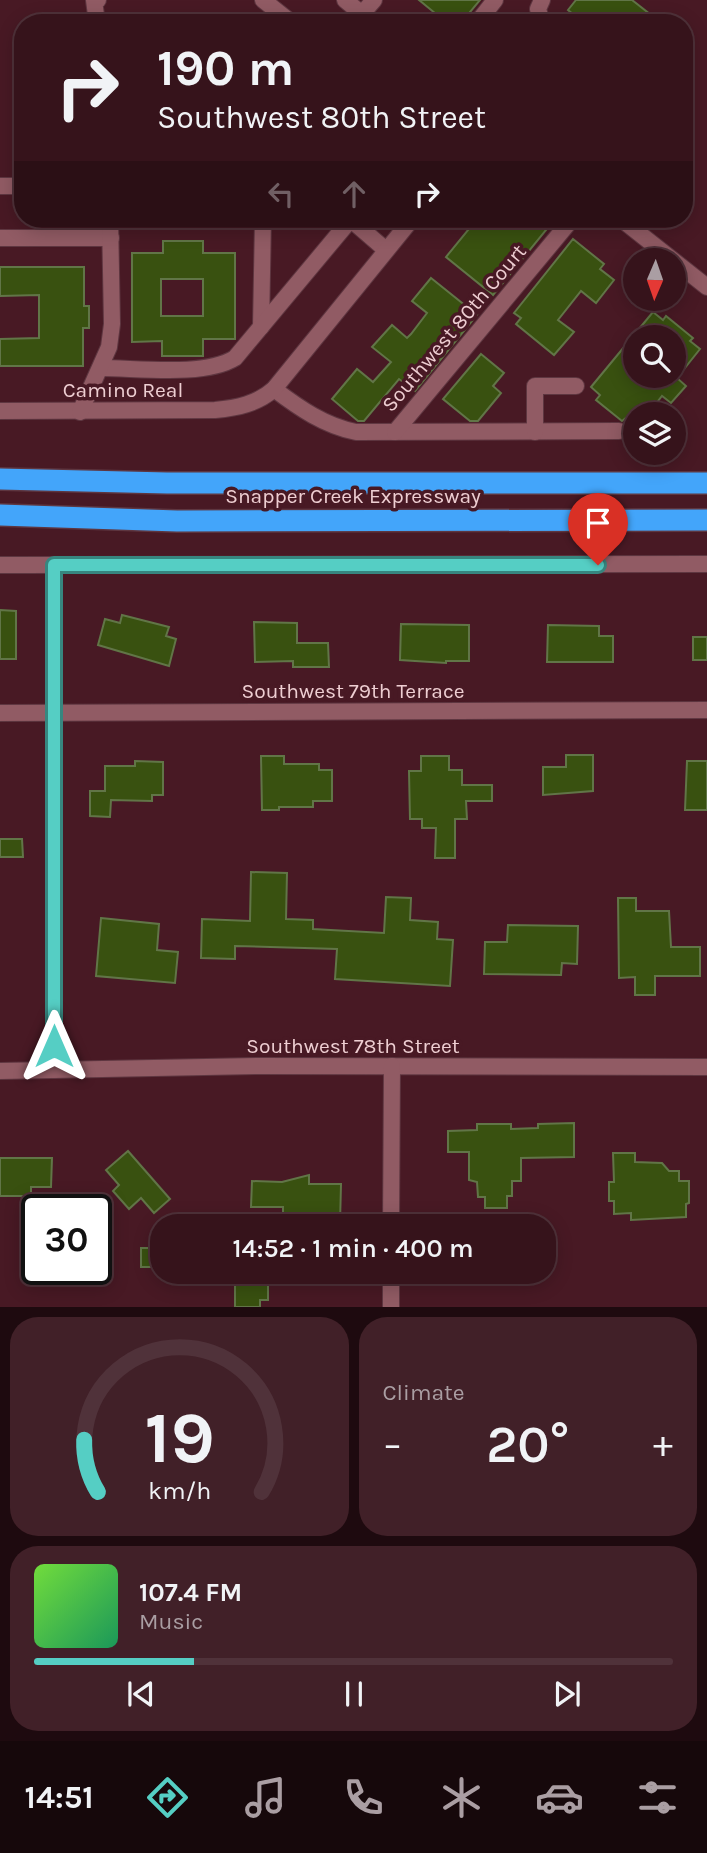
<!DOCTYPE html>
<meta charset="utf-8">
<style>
:root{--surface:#36131b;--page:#412028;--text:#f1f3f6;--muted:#aa9ea3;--line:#50323a;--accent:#55cec4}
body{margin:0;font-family:Karla,sans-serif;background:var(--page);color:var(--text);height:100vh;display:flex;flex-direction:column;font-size:26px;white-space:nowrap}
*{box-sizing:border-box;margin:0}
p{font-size:23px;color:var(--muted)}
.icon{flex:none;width:38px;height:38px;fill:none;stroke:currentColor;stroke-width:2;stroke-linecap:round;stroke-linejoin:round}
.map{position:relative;height:1307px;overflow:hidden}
.details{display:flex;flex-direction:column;gap:10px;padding:10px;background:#1e0a0f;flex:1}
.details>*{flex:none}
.hud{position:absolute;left:14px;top:14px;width:679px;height:214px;border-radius:28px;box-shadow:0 4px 18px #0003,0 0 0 2px var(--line);background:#36131b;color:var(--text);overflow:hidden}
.needle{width:46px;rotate:182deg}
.tools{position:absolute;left:623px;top:248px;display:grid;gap:14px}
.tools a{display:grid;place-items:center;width:63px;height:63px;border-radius:50%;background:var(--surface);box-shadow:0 4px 18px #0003,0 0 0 2px var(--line);font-size:35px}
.speed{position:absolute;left:21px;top:1194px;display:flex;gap:14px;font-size:35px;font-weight:700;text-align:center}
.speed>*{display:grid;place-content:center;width:91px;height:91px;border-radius:50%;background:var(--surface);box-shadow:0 4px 18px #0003,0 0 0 2px var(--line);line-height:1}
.speed .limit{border:4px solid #111;border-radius:10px;background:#fff;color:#111}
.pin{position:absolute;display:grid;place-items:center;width:60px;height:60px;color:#fff;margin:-72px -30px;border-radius:50% 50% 50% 0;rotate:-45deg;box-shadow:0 0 7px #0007}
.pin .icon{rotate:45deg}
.me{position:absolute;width:77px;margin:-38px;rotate:0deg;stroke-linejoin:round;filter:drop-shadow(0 0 5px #0008)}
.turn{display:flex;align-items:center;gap:24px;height:147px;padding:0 28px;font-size:32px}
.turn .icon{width:91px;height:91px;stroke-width:2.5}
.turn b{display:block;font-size:49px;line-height:60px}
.lanes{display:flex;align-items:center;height:66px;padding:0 28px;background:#0003;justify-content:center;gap:35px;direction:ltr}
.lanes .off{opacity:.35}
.big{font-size:52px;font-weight:600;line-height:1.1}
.details .widget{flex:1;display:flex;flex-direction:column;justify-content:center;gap:10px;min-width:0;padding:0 24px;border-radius:28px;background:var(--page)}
.details .dial{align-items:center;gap:0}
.dial svg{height:182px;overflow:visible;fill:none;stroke:var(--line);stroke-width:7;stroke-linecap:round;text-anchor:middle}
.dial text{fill:var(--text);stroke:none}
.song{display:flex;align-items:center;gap:21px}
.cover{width:84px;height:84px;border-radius:10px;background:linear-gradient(135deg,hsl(100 70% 55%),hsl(150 70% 35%))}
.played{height:7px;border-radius:4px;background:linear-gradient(90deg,var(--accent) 25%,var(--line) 25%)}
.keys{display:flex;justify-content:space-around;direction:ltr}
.heat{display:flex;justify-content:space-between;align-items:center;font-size:38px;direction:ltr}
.details .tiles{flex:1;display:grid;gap:10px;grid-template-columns:1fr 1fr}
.widget:last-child{grid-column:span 2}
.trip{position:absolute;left:150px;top:1214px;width:406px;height:70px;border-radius:28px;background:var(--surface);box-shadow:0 4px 18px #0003,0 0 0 2px var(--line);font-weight:600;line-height:70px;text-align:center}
.menu{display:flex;height:112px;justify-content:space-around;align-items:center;background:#16080b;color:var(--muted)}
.menu .icon{width:49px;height:49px}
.menu .on{color:var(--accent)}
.menu b{font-size:32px;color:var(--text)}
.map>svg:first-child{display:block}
.building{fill:#395110;stroke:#617547;stroke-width:2;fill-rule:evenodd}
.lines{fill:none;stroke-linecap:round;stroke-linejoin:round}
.minor-casing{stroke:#5e3640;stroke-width:18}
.highway-casing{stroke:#5e3640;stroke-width:24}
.minor{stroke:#915b64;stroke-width:16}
.highway{stroke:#43a5fa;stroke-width:21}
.route-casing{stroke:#37867f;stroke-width:18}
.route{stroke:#55cec4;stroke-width:12}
.labels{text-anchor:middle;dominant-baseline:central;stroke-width:7;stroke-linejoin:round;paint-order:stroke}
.street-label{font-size:21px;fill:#eeced2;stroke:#481924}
</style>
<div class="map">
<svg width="707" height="1307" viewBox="0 0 707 1307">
<rect width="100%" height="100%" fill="#481924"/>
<g class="building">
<path d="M419 0H480L461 23H447Z"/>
<path d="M576 0H632L651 15 644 23H584L568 10Z"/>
<path d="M477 219H555L493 295 446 257Z"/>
<path d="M573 239 604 264 600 269 614 280 596 303 581 291 558 320 574 332 554 355 516 324 521 318 514 313Z"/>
<path d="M163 241H203V253H235V339H203V356H162V341L132 342V253H163ZM161 279H203V316H161Z"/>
<path d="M0 267H84V306H89V328H83V366H0V339L39 338V295L0 296Z"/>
<path d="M431 278 477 315 415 391 399 379 364 421H358L332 399 357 369 373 382 391 362 372 347 392 325 407 338 411 334 427 313 412 301Z"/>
<path d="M653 312 663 320 666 316 693 338 690 341 700 349 677 378 686 386 671 403 662 396 647 415H635V424L627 417 622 421 596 400 600 395 591 387ZM635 338H674V376H635Z"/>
<path d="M481 354 504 373 493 386 501 393 478 421H470L443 399Z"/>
<path d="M0 610 16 611V659H0Z"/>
<path d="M122 615 169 627 166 636 176 639 169 666 98 645 105 619 120 623Z"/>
<path d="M254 622 297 623V643H328L329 667H293V661L255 662Z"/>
<path d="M401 624 469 625V661H446V663L400 660Z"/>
<path d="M548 625 599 626V636H613V662H547Z"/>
<rect x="693" y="637" width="14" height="23"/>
<path d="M566 755H593V791L543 795V767H566Z"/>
<path d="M261 756H284V764H319V770H332V801H313V807H279V810H262Z"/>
<path d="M421 756H449V770H462V785H492V801H466L467 819H455V858H435L436 828H422V819H410L409 771H421Z"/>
<path d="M135 761 163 762V795H152V801L111 800 110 817 90 816V791H105V766H135Z"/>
<path d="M687 761H707V810H685Z"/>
<path d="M0 839H22L23 857H0Z"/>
<path d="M251 872 287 873 286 919 313 920V929L384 933 386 897 411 898 410 920 438 922 437 939 453 940 450 986 335 979 337 949 235 946V959L201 958 202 919 250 921Z"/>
<path d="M618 898H636V911H669L671 947H700V976H655V995H635V977L619 978Z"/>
<path d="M101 918 159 924 157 950 178 952 175 983 96 976Z"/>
<path d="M508 925 578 926 577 964 562 963 561 975 484 974 485 942H507Z"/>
<path d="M574 1123V1157L521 1158V1181H512V1196H507V1208H485V1197H478L477 1182 469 1180V1152H448V1131L477 1130V1124H511V1129L538 1128V1124Z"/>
<path d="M128 1151 170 1199 154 1213 141 1198 129 1209 113 1191 119 1185 106 1170Z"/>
<path d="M613 1153H635V1162L662 1163 669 1171H679V1181H689V1203L686 1204V1217L631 1220V1213L614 1214V1201H609V1182H614Z"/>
<path d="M0 1158H52L51 1187H31V1196H0Z"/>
<path d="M309 1175V1184H341L340 1223 334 1222 330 1227 283 1226V1207H251L252 1181 282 1182Z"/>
<rect x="141" y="1248" width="19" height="19"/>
<path d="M235 1285H268V1300H260V1307H235Z"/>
</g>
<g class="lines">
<defs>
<g id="minor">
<path d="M263 0 292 23"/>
<path d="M345 0 373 23"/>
<path d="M97 23 94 0H98"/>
<path d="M354 23 374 0"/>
<path d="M477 23 495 0"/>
<path d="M542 23 538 9 542 0"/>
<path d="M0 186H23"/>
<path d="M350 219 386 250"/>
<path d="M621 219 707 287"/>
<path d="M0 238H111"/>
<path d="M261 327 263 219"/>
<path d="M101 368C138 368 204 377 235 358L351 219"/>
<path d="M274 389C299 408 325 426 356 432L619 431"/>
<path d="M0 411 215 410C237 408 257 404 274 389L412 219"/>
<path d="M80 412 109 347 112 324 110 219"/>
<path d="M395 432 572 219"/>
<path d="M535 432V386H576"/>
<path d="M0 565 707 564"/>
<path d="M0 713 707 710"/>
<path d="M54 1070V565"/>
<path d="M0 1071 257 1066 707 1067"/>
<path d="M391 1227 392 1066"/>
<path d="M391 1307V1272"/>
</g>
<g id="highway">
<path d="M0 479 167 483H707"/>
<path d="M0 515 177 521 707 520"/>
</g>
</defs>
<use href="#minor" class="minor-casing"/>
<use href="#highway" class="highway-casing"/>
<use href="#minor" class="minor"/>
<use href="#highway" class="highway"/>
</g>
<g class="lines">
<defs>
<path id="route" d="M54 1046V565H598"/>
</defs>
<use href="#route" class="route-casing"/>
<use href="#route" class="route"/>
</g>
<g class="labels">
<g class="street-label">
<text transform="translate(454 328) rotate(-50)">Southwest 80th Court</text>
<text x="123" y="390">Camino Real</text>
<text x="353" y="496">Snapper Creek Expressway</text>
<text x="353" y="691">Southwest 79th Terrace</text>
<text x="353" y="1046">Southwest 78th Street</text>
</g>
</g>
</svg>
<div class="tools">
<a><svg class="needle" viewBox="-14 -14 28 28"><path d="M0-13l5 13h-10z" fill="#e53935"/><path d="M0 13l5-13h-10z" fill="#aa9ea3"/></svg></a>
<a><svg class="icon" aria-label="search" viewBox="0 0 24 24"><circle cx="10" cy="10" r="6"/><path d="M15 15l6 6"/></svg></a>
<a><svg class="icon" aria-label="layers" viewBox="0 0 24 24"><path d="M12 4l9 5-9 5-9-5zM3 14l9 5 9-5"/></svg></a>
</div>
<div class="speed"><div class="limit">30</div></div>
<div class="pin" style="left:598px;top:565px;background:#d93025"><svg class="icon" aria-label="arrive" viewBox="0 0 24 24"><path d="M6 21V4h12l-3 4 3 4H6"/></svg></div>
<svg class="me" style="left:54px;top:1046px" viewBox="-20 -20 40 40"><path d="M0-17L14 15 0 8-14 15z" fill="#55cec4" stroke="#fff" stroke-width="4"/></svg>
<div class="trip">14:52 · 1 min · 400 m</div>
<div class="hud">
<div class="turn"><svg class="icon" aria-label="right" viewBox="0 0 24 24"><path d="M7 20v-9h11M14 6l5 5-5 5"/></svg><div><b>190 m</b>Southwest 80th Street</div></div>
<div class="lanes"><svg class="icon off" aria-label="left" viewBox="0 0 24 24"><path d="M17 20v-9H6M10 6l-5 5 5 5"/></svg><svg class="icon off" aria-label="ahead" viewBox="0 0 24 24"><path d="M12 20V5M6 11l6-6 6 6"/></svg><svg class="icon" aria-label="right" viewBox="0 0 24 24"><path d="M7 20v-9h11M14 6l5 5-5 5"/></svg></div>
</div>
</div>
<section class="details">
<div class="tiles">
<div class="widget dial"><svg viewBox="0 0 100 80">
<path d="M14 69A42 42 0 1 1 86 69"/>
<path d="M14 69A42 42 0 0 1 8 46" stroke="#55cec4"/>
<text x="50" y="56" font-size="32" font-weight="700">19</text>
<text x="50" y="72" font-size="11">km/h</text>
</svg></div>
<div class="widget"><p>Climate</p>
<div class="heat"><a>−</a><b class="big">20°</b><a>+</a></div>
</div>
<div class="widget">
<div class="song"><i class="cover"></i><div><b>107.4 FM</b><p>Music</p></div></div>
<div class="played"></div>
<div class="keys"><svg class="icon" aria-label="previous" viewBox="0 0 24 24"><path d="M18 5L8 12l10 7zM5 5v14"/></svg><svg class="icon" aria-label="pause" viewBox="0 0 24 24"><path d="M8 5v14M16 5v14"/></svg><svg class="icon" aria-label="next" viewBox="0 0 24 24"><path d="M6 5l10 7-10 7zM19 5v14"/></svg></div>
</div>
</div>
</section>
<nav class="menu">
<b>14:51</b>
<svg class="icon on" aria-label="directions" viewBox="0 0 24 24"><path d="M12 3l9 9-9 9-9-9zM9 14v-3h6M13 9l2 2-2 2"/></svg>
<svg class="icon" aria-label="music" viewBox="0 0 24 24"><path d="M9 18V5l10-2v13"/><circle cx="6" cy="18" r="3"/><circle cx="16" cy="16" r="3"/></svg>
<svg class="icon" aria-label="phone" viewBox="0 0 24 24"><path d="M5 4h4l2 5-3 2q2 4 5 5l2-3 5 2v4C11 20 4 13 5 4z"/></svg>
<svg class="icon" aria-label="climate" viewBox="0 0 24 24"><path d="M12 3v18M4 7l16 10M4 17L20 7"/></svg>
<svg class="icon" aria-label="car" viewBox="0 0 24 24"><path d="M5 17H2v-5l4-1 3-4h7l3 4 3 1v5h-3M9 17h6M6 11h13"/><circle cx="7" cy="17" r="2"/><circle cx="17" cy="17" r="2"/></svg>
<svg class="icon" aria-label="filters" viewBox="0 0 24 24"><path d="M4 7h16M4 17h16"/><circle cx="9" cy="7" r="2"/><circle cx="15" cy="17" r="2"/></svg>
</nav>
